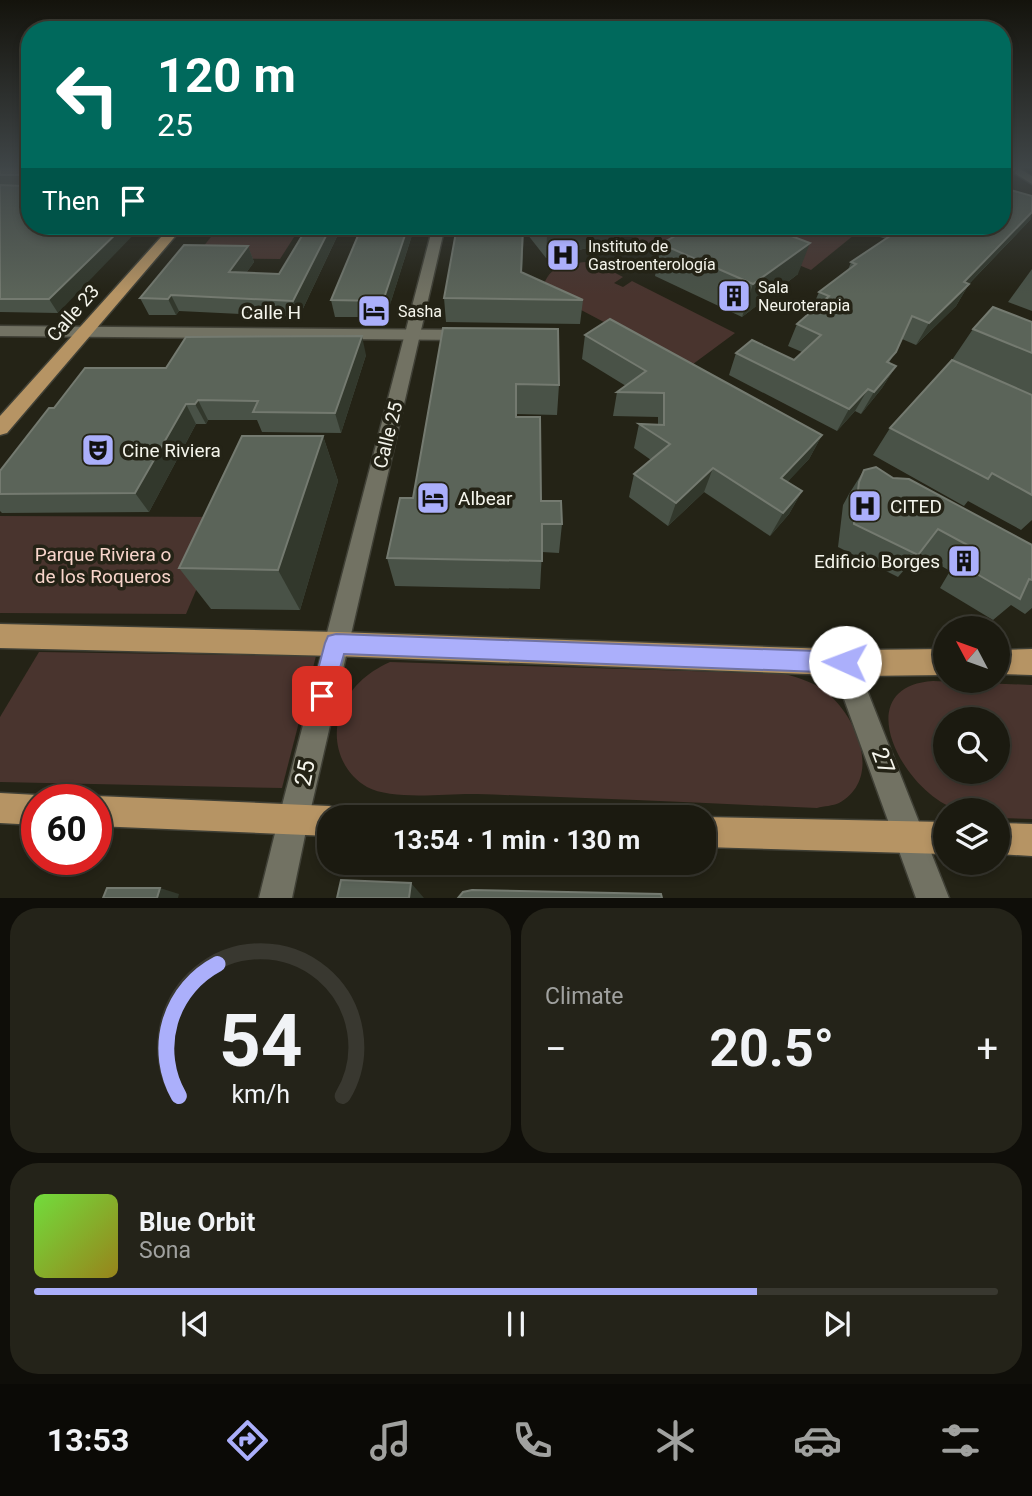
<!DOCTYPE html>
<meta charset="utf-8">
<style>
:root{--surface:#1b1a10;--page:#242319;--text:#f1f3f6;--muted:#a0a19f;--line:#393830;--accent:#abaffb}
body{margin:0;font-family:Roboto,sans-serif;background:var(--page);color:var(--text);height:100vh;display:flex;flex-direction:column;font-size:26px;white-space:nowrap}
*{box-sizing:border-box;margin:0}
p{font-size:23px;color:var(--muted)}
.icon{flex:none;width:38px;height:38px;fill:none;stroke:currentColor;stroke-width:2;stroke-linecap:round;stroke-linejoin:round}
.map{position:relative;height:898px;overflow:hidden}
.drawer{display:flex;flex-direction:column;gap:10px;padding:10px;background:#0f0e09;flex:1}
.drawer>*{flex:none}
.banner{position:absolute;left:21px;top:21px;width:990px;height:214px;border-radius:28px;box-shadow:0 4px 10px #0003,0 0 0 2px var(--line);background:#00695c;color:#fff;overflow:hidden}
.needle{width:46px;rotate:311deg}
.tools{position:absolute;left:933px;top:616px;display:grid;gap:14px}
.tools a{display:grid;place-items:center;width:77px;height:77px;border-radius:50%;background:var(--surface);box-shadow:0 4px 10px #0003,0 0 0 2px var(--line);font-size:35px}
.speed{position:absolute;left:21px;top:784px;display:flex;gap:14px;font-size:35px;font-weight:700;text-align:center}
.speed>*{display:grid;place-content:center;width:91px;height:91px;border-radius:50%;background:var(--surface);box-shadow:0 4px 10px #0003,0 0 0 2px var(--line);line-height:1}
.speed .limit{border:10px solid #d22;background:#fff;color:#111}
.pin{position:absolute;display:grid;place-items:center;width:60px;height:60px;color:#fff;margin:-30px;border-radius:14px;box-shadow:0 4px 10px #0006}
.me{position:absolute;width:77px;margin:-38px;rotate:272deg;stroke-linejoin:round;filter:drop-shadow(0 0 5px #0008)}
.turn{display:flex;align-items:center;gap:24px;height:147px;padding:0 21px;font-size:32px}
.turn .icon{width:91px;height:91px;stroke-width:2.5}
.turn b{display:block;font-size:49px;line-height:60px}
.then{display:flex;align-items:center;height:66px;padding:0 21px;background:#0003;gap:14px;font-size:26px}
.big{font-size:52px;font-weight:700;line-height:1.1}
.drawer .card{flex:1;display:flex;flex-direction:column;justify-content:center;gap:10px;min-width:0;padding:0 24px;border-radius:28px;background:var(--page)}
.drawer .dial{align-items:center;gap:0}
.dial svg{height:182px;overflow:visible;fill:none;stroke:var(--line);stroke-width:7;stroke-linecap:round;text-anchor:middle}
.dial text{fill:var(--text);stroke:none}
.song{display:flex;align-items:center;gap:21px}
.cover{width:84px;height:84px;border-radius:10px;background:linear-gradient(135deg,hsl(100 70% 55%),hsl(50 70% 35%))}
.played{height:7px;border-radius:4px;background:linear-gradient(90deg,var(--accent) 75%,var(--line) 75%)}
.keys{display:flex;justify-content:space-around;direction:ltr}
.heat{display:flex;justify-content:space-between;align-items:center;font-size:38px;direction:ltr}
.drawer .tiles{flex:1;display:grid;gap:10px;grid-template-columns:1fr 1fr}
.card:last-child{grid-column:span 2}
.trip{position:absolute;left:317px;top:805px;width:399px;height:70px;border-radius:28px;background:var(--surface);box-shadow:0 4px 10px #0003,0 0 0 2px var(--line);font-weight:700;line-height:70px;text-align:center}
.tabs{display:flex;height:112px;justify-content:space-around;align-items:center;background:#0b0a06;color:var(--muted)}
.tabs .icon{width:49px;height:49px}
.tabs .active{color:var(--accent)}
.tabs b{font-size:32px;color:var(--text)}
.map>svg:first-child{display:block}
.green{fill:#49342e;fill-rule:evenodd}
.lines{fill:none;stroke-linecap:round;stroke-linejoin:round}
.minor-casing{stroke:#404036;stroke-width:3}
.tertiary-casing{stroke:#404036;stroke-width:3}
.secondary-casing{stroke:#404036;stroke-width:3}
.primary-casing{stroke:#404036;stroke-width:3}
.minor{fill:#727263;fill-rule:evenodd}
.tertiary{fill:#727263;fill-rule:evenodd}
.secondary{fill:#727263;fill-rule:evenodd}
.primary{fill:#b69464;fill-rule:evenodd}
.wall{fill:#495247}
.shaded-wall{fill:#32382c}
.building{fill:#5b6459;stroke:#747a70;stroke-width:2}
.route{fill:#abaffb;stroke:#6f72a3;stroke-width:2}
.labels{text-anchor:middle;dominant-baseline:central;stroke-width:7;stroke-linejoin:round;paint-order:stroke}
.far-poi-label{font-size:16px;fill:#f5f5ec;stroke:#242316;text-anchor:start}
.street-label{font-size:19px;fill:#f5f5ec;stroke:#242316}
.poi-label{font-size:19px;fill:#f5f5ec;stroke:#242316;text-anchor:start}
.park-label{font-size:19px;fill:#f8d5cb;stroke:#242316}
.near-street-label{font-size:23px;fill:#f5f5ec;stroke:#242316}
</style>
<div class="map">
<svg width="1032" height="898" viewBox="0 0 1032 898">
<rect width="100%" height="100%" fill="#242316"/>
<g class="green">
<path d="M620 226H741L743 229 641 245Z"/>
<path d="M829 227 854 235 811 270 737 240Z"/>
<path d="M215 232 296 234 280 259 194 258Z"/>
<path d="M586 262 596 263 623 277 614 283 623 287 632 281 735 333 689 367 547 292 544 284C551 265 567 264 586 262Z"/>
<path d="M0 516 227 517 186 614 0 613Z"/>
<path d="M39 652 316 656 282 788 0 782V717Z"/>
<path d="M390 662 785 674C799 678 813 682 825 691 856 715 884 778 839 803 833 806 824 806 817 808 704 803 591 798 477 794 447 793 393 801 367 787 341 772 331 741 340 714 349 688 366 673 390 662Z"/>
<path d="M933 681 1032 685V819L998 818V810C986 810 971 813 960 810 907 798 844 687 933 681ZM945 719H998V772H945Z"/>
</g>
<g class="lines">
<defs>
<g id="minor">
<path d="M0 326 468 330 476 335 468 340 0 336Z"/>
<path d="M860 650 869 654 873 663 865 685 949 898H916L839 685 851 654Z"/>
<path d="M293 806 304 810 308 821 292 898H259L278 821 282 810Z"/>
</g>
<path id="tertiary" d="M433 226H445L308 821 304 832 293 836 282 832 278 821Z"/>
<path id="secondary" d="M1008 169H1020L1032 176V184Z"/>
<g id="primary">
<path d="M171 226H184L7 433 0 435V416Z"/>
<path d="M0 624 336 632 860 650 945 649V675L860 676 336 656 0 648Z"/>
<path d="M1032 649V675L998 674V650Z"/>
<path d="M0 793 37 795 48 799 37 800V825L0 823Z"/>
<path d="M96 796 329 806 340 810 343 817H329V836L96 826V800H87Z"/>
<path d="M702 817H704L945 822V854L704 847Z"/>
<path d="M998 823 1032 824V856L998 854Z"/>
</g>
</defs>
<use href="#minor" class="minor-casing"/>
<use href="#tertiary" class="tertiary-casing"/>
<use href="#secondary" class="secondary-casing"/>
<use href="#primary" class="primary-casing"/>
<use href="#minor" class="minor"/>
<use href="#tertiary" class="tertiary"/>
<use href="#secondary" class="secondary"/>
<use href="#primary" class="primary"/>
</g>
<g class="wall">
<path d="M0 169H30L58 313 0 312Z"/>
<path d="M1003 169H1017L1013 175 1003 187Z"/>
<path d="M1031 219 969 284 956 306 916 345 902 339 889 363 896 366 882 388 861 414 855 411 837 431 729 375 736 353 794 360 802 352 788 346 797 324 810 313 819 292 848 270 851 262 886 239 848 226H1003Z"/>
<path d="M290 226H342L299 317 179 311 176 315H149L140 298 248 246 254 262 246 273 279 274 303 233H292Z"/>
<path d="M461 226H622L620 240 546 258 524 230 522 273 583 300 580 324 446 322 444 298Z"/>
<path d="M413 232 386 317H335L331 300Z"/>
<path d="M661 244 798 274 742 317 655 276Z"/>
<path d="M1032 269V311L1008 302Z"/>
<path d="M1032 322V520L1021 530 968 501 964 506 873 455 890 428 952 360 973 329Z"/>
<path d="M443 328 559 385 557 415 516 414V417L541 501 562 524 559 553 542 552 540 589 395 586 387 558 413 498Z"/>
<path d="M585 335 822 435 809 459 787 482 802 491 789 514 770 536 704 492 668 526 629 497 634 474 651 460 634 448 639 424 658 425V417L613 416 617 392 626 386 582 359Z"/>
<path d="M366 355 341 433 262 432 257 420H208L206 424H196L149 512 2 513 0 511V471L54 408Z"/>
<path d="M323 436 338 481 300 610 211 609 179 568Z"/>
<path d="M864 470 893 478 1032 545V608L1025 614 1011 605 993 620 940 588 950 571 919 553 898 577 838 547 843 505 849 494Z"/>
</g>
<g class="shaded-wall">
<path d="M1014 169H1017L1013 175 1003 187V184L1008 176Z"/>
<path d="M1032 212 1031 219 961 292 969 284 956 306 916 345 929 323 964 282Z"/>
<path d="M124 226H142L58 313 49 299Z"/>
<path d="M331 226H342L299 317 293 301Z"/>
<path d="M408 226H412L413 232 386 317 383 301Z"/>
<path d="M589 226H622L620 240 546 258 547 235Z"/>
<path d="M810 243 798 274 742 317 753 284Z"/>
<path d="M248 246 254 262 235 288 229 272Z"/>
<path d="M171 295 179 311 176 315 168 299Z"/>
<path d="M362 336 366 355 341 433 335 413Z"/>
<path d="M896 366 882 388 861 414 874 392Z"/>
<path d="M868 389 855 411 837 431 849 409Z"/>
<path d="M198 400 208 420 206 424 195 404Z"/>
<path d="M186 404 196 424 149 512 135 493Z"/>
<path d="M822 435 809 459 769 502 781 478Z"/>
<path d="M323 436 338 481 300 610 278 570Z"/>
<path d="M713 468 704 492 668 526 676 503Z"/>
<path d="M802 491 789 514 770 536 783 513Z"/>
<path d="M411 883 424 898H409Z"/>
<path d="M160 888 179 894 178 898H157Z"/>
</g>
<g class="building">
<path d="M0 169H30V226H124L49 299H0V185L23 186 26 177 23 175H0Z"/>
<path d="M1003 169H1014L1008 176H1003Z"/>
<path d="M1003 188 1032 196V212L964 282 969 284 929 323 912 316 896 352 887 362 896 366 874 392 868 389 849 409 736 353 752 340 794 360 821 335 797 324 829 296 819 292 856 264 851 262 905 226H1003Z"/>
<path d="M308 226H331L293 301 171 295 168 299 140 298 184 245 248 246 229 272 279 274Z"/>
<path d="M362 226H408L383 301 331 300Z"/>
<path d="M461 226H523L521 272 583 300 444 298 456 232H459Z"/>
<path d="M539 226H589L547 235Z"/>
<path d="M693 226H765L810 243 753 284 661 244Z"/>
<path d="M993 307 1032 322V353L973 329Z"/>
<path d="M610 319 822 435 781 478 802 491 783 513 713 468 676 503 634 474 670 444 639 424 664 425V393L617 392 646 371 585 335Z"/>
<path d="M443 328 558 329 559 385 516 384V417H540L541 501H561L562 524H542V561L387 558 400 498H413Z"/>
<path d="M362 336 335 413 253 412 258 401 198 400 195 404H186L135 493 0 494V471L49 408H54L85 368H166L186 337Z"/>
<path d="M952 360 1032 395V495L992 473 988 479 890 428Z"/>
<path d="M242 436H323L278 570 179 568Z"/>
<path d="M876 467 893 478 909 479 1032 545V580L1029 579 1020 599 963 566 973 548 938 529 918 555 854 524 859 482 864 470Z"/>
<path d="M341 880 411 883 409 898H337Z"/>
<path d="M107 888H160L157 898H103Z"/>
<path d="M472 890 661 894 662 898H458L463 892Z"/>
</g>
<linearGradient id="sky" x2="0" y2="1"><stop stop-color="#14130c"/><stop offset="0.57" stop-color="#3f4547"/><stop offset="1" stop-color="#3f4547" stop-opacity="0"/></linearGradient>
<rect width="1032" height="294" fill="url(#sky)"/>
<path class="route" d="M336 634 845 652 852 655 855 662 852 670 845 673 344 654 330 703 322 707 314 703 311 696 325 643 328 636Z"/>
<defs>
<symbol id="hospital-square" viewBox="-11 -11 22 22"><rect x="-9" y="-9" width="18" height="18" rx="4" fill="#abaffb" stroke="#242316"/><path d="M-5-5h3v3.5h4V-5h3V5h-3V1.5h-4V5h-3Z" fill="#111"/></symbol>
<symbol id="building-square" viewBox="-11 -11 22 22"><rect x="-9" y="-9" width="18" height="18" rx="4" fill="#abaffb" stroke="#242316"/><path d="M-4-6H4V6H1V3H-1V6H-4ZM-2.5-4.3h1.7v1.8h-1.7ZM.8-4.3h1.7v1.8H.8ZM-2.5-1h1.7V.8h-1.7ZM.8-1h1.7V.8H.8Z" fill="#111"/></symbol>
<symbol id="hotel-square" viewBox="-11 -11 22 22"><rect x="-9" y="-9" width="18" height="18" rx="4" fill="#abaffb" stroke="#242316"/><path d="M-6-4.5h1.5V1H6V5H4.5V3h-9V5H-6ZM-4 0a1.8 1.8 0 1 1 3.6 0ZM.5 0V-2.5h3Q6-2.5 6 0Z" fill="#111"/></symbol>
<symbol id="theatre-square" viewBox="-11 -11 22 22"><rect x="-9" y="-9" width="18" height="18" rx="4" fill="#abaffb" stroke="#242316"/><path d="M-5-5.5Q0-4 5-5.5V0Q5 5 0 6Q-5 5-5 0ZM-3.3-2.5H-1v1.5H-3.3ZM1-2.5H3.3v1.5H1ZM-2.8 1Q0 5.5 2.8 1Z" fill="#111"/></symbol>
</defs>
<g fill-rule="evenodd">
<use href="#hospital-square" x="544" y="236" width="38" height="38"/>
<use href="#building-square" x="715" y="277" width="38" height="38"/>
<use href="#hotel-square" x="355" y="292" width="38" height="38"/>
<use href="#theatre-square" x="79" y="431" width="38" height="38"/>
<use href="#hotel-square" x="414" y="479" width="38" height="38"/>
<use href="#hospital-square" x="846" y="487" width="38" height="38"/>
<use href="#building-square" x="945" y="542" width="38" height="38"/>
</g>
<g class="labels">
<g class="far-poi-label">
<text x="588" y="246">Instituto de<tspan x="588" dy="18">Gastroenterología</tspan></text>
<text x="758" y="287">Sala<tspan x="758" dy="18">Neuroterapia</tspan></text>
<text x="398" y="311">Sasha</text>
</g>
<g class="street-label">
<text x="271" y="312">Calle H</text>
<text transform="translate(73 313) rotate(-49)">Calle 23</text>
<text transform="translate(388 435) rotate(-76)">Calle 25</text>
</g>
<g class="poi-label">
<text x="122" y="450">Cine Riviera</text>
<text x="458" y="498">Albear</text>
<text x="890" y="506">CITED</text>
<text x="940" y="561" text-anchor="end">Edificio Borges</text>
</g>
<g class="park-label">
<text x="103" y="554">Parque Riviera o<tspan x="103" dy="22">de los Roqueros</tspan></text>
</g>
<g class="near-street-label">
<text transform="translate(883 761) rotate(69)">27</text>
<text transform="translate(305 773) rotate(-78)">25</text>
</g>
</g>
</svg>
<div class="tools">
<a><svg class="needle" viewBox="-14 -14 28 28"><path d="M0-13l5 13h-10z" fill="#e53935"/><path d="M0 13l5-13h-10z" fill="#a0a19f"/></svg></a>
<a><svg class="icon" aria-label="search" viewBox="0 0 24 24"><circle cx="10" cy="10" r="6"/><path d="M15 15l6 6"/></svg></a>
<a><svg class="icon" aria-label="layers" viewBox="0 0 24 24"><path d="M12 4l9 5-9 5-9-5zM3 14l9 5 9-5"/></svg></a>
</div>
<div class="speed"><div class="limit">60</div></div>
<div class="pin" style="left:322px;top:696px;background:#d93025"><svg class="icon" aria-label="arrive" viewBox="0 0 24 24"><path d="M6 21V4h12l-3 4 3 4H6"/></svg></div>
<svg class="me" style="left:845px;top:662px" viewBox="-20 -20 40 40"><circle r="19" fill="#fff"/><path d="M0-13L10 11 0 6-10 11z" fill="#abaffb"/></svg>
<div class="trip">13:54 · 1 min · 130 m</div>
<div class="banner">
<div class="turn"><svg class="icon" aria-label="left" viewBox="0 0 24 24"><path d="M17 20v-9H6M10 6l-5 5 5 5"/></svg><div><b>120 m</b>25</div></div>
<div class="then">Then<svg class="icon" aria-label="arrive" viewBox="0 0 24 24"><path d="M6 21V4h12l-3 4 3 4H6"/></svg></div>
</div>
</div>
<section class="drawer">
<div class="tiles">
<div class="card dial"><svg viewBox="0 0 100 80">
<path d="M14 69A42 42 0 1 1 86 69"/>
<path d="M14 69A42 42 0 0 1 31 11" stroke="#abaffb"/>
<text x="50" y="56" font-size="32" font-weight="700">54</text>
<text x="50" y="72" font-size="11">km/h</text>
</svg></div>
<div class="card"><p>Climate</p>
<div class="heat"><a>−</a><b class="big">20.5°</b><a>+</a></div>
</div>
<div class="card">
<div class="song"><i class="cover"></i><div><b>Blue Orbit</b><p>Sona</p></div></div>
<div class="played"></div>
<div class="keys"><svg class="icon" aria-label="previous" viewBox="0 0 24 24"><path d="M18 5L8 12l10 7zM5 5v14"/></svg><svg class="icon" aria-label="pause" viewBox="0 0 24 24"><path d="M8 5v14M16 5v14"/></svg><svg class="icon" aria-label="next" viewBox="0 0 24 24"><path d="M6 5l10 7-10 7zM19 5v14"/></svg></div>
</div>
</div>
</section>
<nav class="tabs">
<b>13:53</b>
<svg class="icon active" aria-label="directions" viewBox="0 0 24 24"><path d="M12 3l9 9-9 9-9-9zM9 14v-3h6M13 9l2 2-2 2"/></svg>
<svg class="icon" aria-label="music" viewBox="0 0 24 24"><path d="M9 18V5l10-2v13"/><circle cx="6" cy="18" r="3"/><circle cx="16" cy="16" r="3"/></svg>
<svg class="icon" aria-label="phone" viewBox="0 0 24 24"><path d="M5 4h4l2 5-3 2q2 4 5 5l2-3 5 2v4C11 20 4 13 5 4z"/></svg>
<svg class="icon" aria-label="climate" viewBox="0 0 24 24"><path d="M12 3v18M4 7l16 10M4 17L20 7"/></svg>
<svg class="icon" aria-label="car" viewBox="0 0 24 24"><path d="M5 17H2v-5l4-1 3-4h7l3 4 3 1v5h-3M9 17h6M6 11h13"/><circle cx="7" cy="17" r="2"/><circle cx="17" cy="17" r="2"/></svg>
<svg class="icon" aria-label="filters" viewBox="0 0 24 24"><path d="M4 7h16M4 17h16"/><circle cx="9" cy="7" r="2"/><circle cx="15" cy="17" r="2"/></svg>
</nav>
